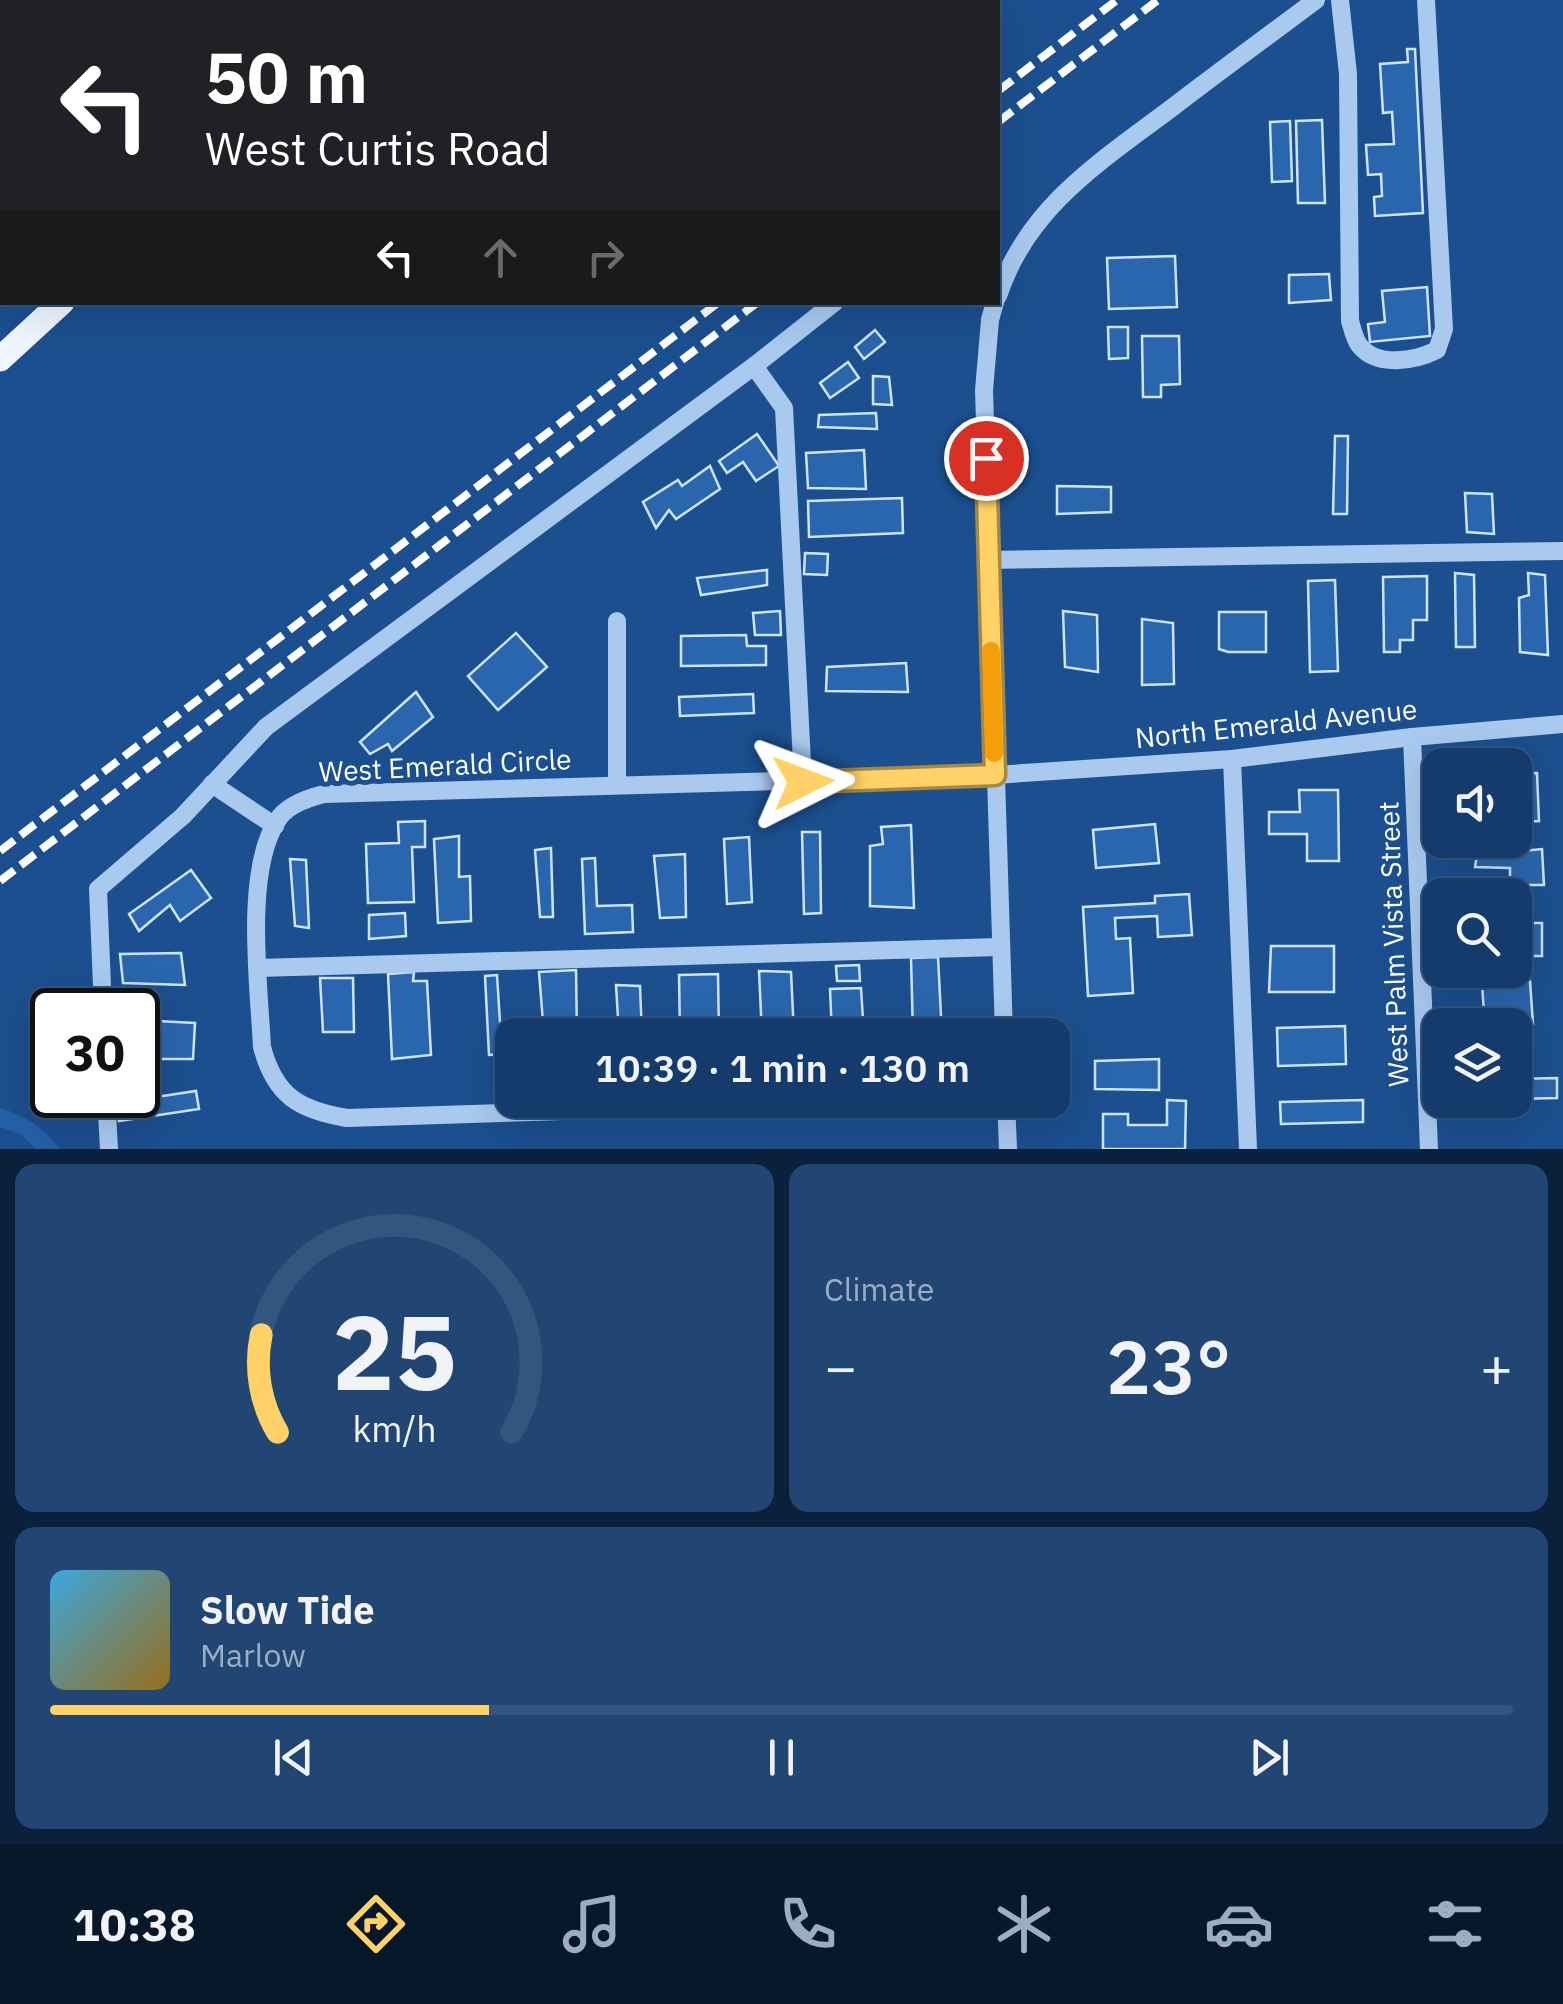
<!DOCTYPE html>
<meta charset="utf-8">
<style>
:root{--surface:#143b6b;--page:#214673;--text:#f1f3f6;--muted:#9dadc1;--line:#33557e;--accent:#ffd166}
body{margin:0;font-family:"IBM Plex Sans",sans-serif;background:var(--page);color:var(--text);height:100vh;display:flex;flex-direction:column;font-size:38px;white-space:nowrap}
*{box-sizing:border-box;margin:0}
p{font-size:32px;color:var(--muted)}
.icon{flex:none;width:55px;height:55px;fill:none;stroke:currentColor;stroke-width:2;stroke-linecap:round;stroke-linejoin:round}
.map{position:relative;height:1149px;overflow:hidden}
.side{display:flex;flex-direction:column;gap:15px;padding:15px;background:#0b203b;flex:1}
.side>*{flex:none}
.guide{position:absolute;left:0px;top:0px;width:1000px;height:305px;box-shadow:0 10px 40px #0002,0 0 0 2px var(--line);background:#202124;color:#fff;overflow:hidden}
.controls{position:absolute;left:1422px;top:748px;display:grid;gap:20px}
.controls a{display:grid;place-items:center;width:110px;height:110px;border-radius:20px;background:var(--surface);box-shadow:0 10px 40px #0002,0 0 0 2px var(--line);font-size:50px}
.speed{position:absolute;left:30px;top:988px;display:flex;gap:20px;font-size:50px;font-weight:700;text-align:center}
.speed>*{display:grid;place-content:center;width:130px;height:130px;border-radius:50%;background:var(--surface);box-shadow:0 10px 40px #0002,0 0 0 2px var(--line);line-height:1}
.speed .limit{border:5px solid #111;border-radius:15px;background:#fff;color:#111}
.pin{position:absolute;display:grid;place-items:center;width:85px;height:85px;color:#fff;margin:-42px;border:5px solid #fff;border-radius:50%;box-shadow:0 2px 10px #0007}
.me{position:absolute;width:110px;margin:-55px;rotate:87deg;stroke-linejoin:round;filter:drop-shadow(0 0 8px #0008)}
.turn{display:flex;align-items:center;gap:35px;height:210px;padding:0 40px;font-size:45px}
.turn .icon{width:130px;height:130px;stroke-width:2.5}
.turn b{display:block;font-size:70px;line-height:85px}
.lanes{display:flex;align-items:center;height:95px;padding:0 40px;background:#0003;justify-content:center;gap:50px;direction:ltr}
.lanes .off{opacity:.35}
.big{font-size:75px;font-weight:600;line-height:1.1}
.side .tile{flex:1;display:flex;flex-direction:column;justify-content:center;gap:15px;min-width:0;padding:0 35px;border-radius:20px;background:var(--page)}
.side .dial{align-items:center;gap:0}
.dial svg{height:260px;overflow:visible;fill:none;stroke:var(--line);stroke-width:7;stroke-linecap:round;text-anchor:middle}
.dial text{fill:var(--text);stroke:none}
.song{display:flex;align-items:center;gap:30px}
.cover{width:120px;height:120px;border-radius:15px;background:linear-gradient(135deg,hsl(200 70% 55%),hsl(40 70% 35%))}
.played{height:10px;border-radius:5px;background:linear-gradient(90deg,var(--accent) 30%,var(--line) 30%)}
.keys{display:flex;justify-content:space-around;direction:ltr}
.heat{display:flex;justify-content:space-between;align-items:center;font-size:55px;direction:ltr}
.side .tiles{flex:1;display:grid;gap:15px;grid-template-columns:1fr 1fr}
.tile:last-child{grid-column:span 2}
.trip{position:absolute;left:495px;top:1018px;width:575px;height:100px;border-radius:20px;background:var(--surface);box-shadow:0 10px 40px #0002,0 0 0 2px var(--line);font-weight:600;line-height:100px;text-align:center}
.dock{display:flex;height:160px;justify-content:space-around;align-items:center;background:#08182b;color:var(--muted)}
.dock .icon{width:70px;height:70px}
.dock .on{color:var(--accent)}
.dock b{font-size:45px;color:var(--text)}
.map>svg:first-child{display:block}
.green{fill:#2461a8}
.building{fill:#2a66ad;stroke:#cfe3fa;stroke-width:2.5}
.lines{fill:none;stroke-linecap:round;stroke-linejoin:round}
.minor{stroke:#a9c9ee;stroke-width:18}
.major{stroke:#f0f6ff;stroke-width:25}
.highway{stroke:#fff;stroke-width:30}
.rail{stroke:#fff;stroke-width:8;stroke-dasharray:18 8;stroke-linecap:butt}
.route-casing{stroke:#a68842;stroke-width:25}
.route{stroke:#ffd166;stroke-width:18}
.slow{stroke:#f59e0b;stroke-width:18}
.labels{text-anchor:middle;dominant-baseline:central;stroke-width:10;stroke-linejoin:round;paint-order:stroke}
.street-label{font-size:28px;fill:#fff;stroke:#1b4f8f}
</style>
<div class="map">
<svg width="1563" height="1149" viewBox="0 0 1563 1149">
<rect width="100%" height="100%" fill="#1b4f8f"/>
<path class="green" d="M0 1108C25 1115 44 1128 60 1149H35L22 1135 0 1127Z"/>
<g class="building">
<path d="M580 0H747L742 2Z"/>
<path d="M1407 49H1415L1423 213 1375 216 1374 197 1382 196 1381 174 1368 175 1366 145 1394 144 1392 112 1383 113 1380 64 1408 62Z"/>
<path d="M1322 120 1325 203H1298L1296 121Z"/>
<path d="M1290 121 1292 181 1272 182 1270 122Z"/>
<path d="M1175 256 1177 307 1109 309 1107 258Z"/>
<path d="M1329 274 1331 300 1289 303V275Z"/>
<path d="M1427 287 1430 336 1370 342 1368 324 1385 322 1382 291Z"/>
<path d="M1108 327H1128V358L1109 359Z"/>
<path d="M875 330 885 342 864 359 855 347Z"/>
<path d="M1142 336H1179L1180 384 1161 385V397H1143Z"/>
<path d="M848 362 859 378 830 398 820 383Z"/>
<path d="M873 376 889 377 892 405 873 404Z"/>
<path d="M876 413 877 429 818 427 819 415Z"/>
<path d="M757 434 779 466 756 481 743 462 727 473 719 461Z"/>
<path d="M1335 436H1348L1347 514H1333Z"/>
<path d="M864 450 866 489 808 488 806 453Z"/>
<path d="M710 466 720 489 676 519 669 510 656 528 643 502 678 480 682 486Z"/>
<path d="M1057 486 1111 487V512L1057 514Z"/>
<path d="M1465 493 1492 494 1494 534 1467 532Z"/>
<path d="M902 498 903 533 809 537 808 501Z"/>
<path d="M805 553 828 554 827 575 804 574Z"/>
<path d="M767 570V585L701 595 697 578Z"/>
<path d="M1455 573 1474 575 1475 647H1456Z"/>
<path d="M1528 573 1545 575 1548 655 1520 652 1519 598 1529 595Z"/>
<path d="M1427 576V620H1413V640H1400V652H1384L1383 577Z"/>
<path d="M1335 580 1338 671 1310 672 1308 581Z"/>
<path d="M780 611 781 635H755L753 613Z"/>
<path d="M1063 611 1097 615 1098 672 1065 667Z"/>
<path d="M1219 612H1266V652H1228L1219 649Z"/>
<path d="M1142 619 1173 623 1174 684 1142 685Z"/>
<path d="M516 633 547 667 498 710 468 676Z"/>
<path d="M746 635 747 646H766V665L681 666V636Z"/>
<path d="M906 663 908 692 826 691 827 667Z"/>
<path d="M416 692 433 717 392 751 388 744 370 754 360 742Z"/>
<path d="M753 694 754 713 680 716 679 697Z"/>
<path d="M1537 773 1539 821 1515 822V774Z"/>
<path d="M1299 790H1338L1339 861H1307V834H1269V812H1300Z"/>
<path d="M425 821V847H412L414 902 368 903 366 844 399 843 398 822Z"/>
<path d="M1155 824 1159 863 1096 868 1093 830Z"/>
<path d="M911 825 914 908 870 906V846L883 844 881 827Z"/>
<path d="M802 832H820L821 913 804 914Z"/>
<path d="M459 836V877L470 876 471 921 438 923 434 839Z"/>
<path d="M749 837 752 902 727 904 724 839Z"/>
<path d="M551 848 553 917H540L535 850Z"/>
<path d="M1542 849 1544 885H1510V868L1475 867 1477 855Z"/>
<path d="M685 854 686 917 660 918 654 856Z"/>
<path d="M595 858 597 906 632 905 633 932 585 934 582 859Z"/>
<path d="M290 859 306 860 309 928 295 926Z"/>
<path d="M191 870 211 898 180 921 170 905 139 931 129 914Z"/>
<path d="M1189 894 1192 935 1158 937 1157 916 1115 918 1116 939 1130 938 1133 993 1088 996 1083 907 1155 903V896Z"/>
<path d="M405 913 406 936 369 939V915Z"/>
<rect x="1515" y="923" width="27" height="33"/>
<path d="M1271 946H1334V992H1269Z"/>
<path d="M181 953 185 985 123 983 120 954Z"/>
<path d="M938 957 942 1035H913L911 958Z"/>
<path d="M859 965 860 981H837L836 966Z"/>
<path d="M576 970 577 1035H544L539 972Z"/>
<path d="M759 971 791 972 794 1035H762Z"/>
<path d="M414 972 413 981H427L431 1055 392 1059 388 974Z"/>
<path d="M718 974 719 1035H680L679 975Z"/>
<path d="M497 975 502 1054 489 1055 485 976Z"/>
<path d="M320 978H353L354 1032H323Z"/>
<path d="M1530 981 1533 1024 1485 1025 1482 985Z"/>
<path d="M616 985 640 986 642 1035H619Z"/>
<path d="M861 988 864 1035H832L830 989Z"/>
<path d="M138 1020 195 1023 193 1059H138Z"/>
<path d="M1345 1026 1346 1064 1278 1066 1277 1028Z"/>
<path d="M1159 1059V1090L1095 1089V1061Z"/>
<path d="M1557 1078V1098L1515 1099V1079Z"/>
<path d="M196 1091 199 1109 119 1121 116 1103Z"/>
<path d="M1167 1100 1186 1101 1185 1149H1103V1114H1128V1125H1167Z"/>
<path d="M1363 1100V1122L1281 1124 1280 1102Z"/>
</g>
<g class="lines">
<g class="minor">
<path d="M807 0 809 2"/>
<path d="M1340 0 1348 74 1350 321C1352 328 1355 340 1359 345 1377 368 1415 361 1437 350L1444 329 1426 0"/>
<path d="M998 296C1027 207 1101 161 1173 107 1220 71 1268 36 1316 0"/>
<path d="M995 302 990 320 984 390 1004 1035"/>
<path d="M754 366 784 408 803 783"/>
<path d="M988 560 1563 551"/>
<path d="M617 621V785"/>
<path d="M1412 737 1429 1149"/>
<path d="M1232 759 1248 1149"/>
<path d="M212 784 275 826"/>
<path d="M258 968 1000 947"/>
<path d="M103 1010 98 889 183 816 266 727 754 366 835 302"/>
<path d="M106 1095 109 1149"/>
<path d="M909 1100 347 1118C299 1110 275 1096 262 1047 259 986 244 872 277 821 286 805 308 798 324 794L995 775 1232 759 1412 737 1563 724"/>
<path d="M1006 1100 1008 1149"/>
</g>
<g class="major">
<path d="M415 2 418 0"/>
<path d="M0 359 62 302"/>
</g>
<g class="highway">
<path d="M38 2 41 0"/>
<path d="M217 2 221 0"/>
<path d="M0 30 2 29"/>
<path d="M0 181 2 179"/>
</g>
<g class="rail">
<path d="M998 91 1117 0"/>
<path d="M998 122 1158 0"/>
<path d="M0 851 719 302"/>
<path d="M0 881 758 302"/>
</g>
</g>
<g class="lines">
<defs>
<path id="route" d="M803 782 995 775 986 458"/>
</defs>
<use href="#route" class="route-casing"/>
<use href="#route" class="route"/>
<path class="slow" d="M991 651 994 753"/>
</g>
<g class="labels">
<g class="street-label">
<text transform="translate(1276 723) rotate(-6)">North Emerald Avenue</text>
<text transform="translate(445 765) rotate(-3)">West Emerald Circle</text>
<text transform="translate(1393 944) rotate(-92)">West Palm Vista Street</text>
</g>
</g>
</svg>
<div class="controls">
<a><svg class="icon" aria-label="sound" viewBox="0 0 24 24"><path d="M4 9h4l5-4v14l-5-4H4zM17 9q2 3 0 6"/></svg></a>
<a><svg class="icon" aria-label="search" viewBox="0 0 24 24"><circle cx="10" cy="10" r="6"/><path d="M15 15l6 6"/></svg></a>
<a><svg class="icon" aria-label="layers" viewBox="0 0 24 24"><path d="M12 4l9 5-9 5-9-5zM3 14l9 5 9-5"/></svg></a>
</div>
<div class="speed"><div class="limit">30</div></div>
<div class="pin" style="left:986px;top:458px;background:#d93025"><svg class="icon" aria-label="arrive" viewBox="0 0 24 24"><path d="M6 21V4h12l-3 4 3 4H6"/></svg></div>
<svg class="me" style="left:803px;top:782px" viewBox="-20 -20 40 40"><path d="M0-17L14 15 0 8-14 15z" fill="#ffd166" stroke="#fff" stroke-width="4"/></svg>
<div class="trip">10:39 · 1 min · 130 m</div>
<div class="guide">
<div class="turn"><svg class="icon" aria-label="left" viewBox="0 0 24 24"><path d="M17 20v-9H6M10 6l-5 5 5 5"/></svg><div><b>50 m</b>West Curtis Road</div></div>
<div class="lanes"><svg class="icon" aria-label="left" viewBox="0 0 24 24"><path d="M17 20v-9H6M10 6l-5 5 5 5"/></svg><svg class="icon off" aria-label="ahead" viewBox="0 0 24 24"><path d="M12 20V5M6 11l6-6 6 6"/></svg><svg class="icon off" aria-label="right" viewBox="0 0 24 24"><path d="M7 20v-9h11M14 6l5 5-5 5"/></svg></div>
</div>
</div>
<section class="side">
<div class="tiles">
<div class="tile dial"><svg viewBox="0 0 100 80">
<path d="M14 69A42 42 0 1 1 86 69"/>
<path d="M14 69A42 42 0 0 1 9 39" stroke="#ffd166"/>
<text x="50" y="56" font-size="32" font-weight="700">25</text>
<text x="50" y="72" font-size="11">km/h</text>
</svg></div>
<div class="tile"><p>Climate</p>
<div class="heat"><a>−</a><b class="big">23°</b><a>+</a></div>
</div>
<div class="tile">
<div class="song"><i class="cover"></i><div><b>Slow Tide</b><p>Marlow</p></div></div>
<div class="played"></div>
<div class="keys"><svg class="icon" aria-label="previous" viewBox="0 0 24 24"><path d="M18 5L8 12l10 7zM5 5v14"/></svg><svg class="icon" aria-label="pause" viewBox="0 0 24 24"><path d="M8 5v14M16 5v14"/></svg><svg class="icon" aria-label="next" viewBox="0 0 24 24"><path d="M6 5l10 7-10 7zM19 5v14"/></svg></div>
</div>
</div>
</section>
<nav class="dock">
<b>10:38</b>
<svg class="icon on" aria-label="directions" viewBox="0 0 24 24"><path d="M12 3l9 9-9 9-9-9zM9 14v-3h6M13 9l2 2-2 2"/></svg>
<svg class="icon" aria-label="music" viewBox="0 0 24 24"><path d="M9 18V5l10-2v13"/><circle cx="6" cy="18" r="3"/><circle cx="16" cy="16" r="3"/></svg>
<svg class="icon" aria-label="phone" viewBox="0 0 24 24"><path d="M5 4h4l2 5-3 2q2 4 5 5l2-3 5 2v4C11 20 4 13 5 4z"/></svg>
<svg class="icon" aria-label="climate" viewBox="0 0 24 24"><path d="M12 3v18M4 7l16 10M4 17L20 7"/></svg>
<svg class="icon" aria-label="car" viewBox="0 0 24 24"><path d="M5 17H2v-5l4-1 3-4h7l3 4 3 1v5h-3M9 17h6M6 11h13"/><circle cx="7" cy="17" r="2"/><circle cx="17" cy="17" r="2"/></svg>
<svg class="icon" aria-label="filters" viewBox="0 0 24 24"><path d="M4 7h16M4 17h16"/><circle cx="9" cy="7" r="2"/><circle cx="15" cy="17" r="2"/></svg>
</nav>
